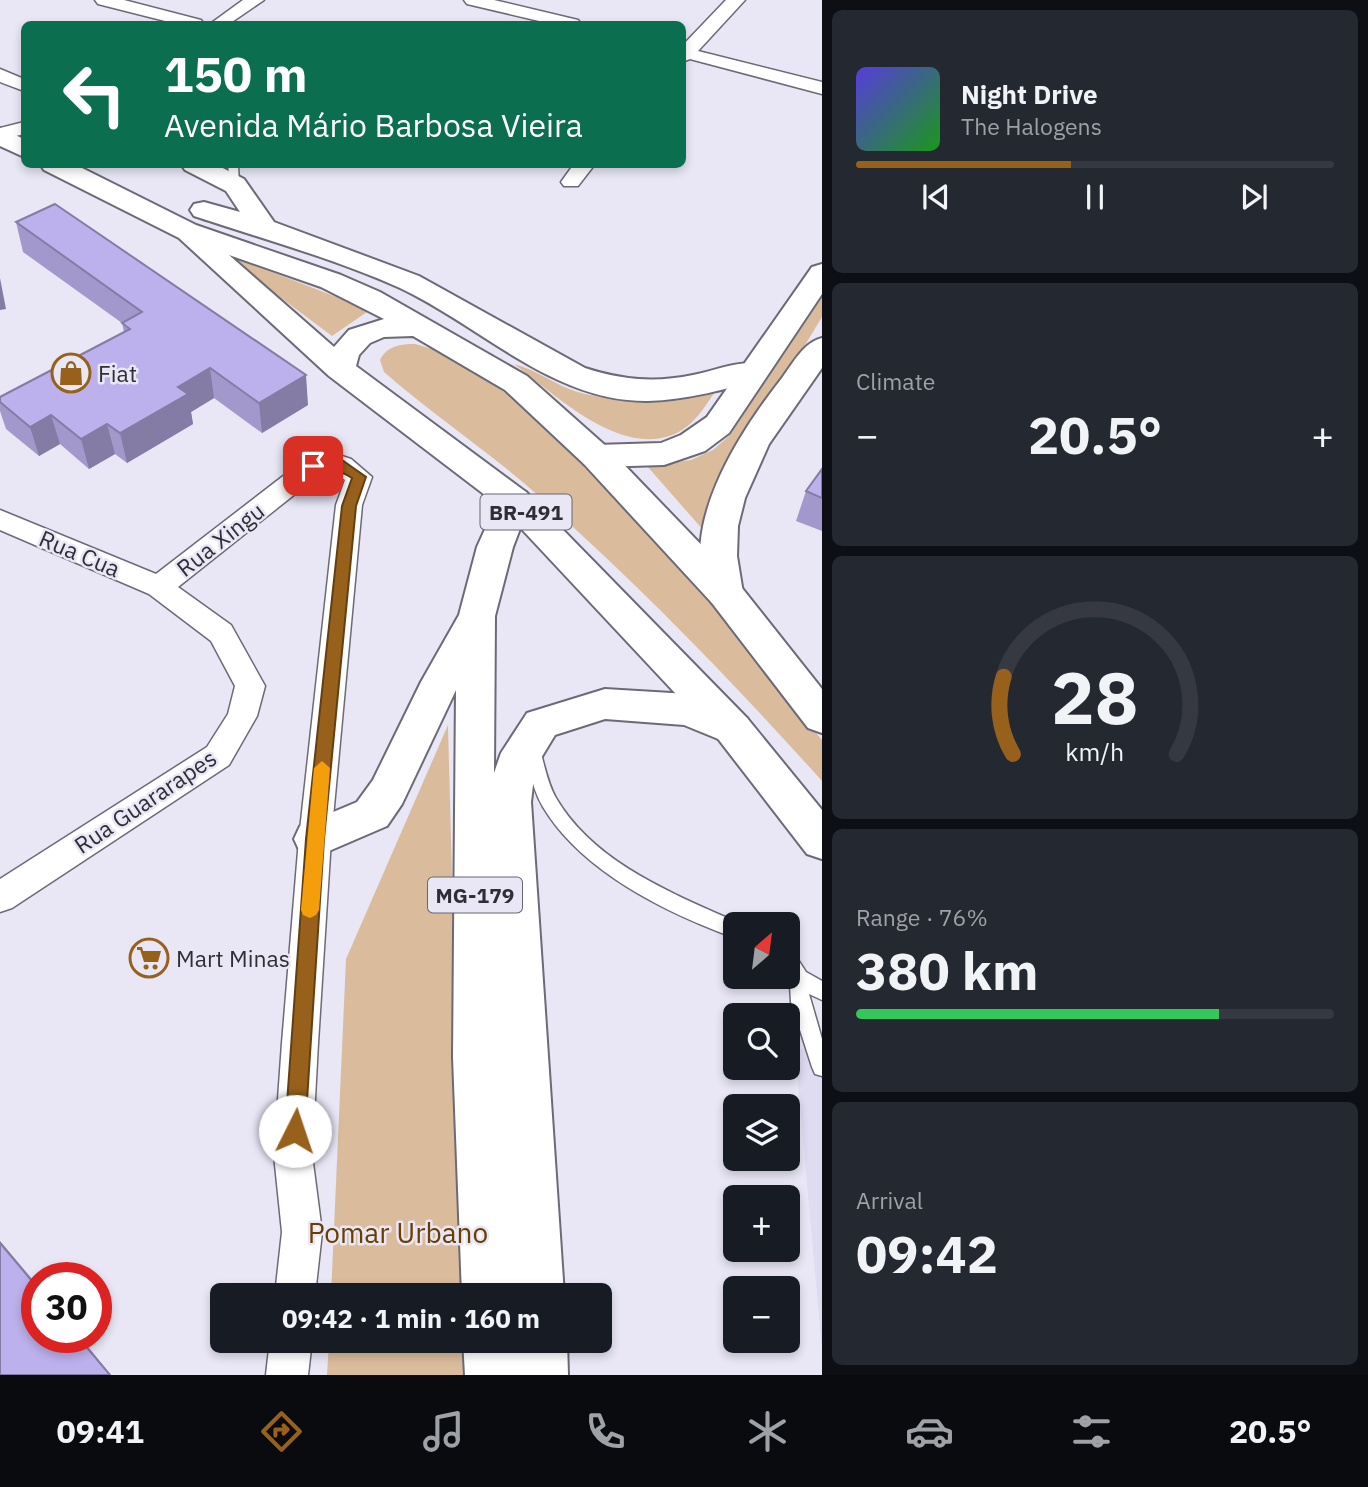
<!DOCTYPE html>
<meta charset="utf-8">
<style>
:root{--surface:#171b24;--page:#242831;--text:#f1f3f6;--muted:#9ea1a6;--line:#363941;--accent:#98611b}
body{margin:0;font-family:"IBM Plex Sans",sans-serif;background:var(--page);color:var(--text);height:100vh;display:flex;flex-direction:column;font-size:26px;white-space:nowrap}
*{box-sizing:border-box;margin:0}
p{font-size:23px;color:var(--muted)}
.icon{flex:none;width:38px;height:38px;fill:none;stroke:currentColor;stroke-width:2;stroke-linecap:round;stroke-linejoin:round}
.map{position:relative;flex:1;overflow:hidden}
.side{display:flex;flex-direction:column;gap:10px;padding:10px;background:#0d0f14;width:546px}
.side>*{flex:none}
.hud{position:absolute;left:21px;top:21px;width:665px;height:147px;border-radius:10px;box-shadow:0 4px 10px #0003;background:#0b6e4f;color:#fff;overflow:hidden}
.needle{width:46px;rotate:28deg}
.fabs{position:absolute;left:723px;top:912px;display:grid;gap:14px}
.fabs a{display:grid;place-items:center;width:77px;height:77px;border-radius:10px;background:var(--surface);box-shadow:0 4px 10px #0003;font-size:35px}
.speed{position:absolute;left:21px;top:1262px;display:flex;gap:14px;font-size:35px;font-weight:700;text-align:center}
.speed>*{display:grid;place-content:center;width:91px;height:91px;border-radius:50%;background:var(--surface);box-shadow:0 4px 10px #0003;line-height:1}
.speed .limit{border:10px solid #d22;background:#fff;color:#111}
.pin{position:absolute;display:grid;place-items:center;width:60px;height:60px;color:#fff;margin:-30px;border-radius:14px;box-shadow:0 4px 10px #0006}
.me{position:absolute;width:77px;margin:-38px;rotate:4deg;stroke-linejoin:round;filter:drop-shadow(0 0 5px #0008)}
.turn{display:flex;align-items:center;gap:24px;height:147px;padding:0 28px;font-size:32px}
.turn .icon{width:91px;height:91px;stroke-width:2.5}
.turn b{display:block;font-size:49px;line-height:60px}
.big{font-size:52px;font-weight:700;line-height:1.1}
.side .card{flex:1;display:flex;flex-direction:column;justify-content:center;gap:10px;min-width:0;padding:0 24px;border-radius:10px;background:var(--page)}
.side .dial{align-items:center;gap:0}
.dial svg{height:182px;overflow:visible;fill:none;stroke:var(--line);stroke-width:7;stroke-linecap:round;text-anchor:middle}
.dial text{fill:var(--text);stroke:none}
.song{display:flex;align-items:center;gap:21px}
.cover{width:84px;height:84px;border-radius:10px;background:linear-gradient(135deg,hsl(250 70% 55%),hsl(120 70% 35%))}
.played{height:7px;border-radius:4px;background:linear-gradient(90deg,var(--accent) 45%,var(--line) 45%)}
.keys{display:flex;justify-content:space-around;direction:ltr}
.heat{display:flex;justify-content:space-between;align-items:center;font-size:38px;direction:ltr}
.charge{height:10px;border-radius:5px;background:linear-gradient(90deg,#34c759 76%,var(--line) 0)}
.trip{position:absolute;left:210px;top:1283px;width:402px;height:70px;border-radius:10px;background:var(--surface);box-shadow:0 4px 10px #0003;font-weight:700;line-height:70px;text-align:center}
.tabs{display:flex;height:112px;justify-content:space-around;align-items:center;background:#090b0e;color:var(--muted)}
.tabs .icon{width:49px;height:49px}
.tabs .active{color:var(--accent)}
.tabs b{font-size:32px;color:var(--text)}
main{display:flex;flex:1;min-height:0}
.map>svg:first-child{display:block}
.built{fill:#dfdcf2}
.green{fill:#dabc9d}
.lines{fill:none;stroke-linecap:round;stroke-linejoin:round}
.lane-casing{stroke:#6c6a77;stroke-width:3}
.street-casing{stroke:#6c6a77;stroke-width:3}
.secondary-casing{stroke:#6c6a77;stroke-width:4}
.primary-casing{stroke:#6c6a77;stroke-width:4}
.highway-casing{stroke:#6c6a77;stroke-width:4}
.lane{fill:#fff;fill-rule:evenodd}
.street{fill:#fff;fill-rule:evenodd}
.secondary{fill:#fff;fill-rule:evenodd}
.primary{fill:#fff;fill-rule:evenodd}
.highway{fill:#fff;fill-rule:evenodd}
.wall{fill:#a298cb}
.shaded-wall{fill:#847ca5}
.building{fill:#bcb1ec;stroke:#847ca5;stroke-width:2}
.route{fill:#98611b;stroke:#633f12;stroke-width:2}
.slow{fill:#f59e0b}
.labels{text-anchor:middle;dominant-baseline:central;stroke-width:5;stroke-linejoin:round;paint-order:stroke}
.shield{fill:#e9e7f6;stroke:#67666e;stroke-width:2}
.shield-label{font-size:21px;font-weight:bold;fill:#2f2e34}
.poi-label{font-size:23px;fill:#2f2e34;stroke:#e9e7f6;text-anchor:start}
.street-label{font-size:23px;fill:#2f2e34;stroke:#e9e7f6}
.near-park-label{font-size:28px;fill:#693e00;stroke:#e9e7f6}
</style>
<main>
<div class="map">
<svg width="822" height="1375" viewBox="0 0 822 1375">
<rect width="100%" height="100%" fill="#e9e7f6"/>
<path class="built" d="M822 1041V1349L795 1052Z"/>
<g class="green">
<path d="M218 251 370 310 332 336Z"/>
<path d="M822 286V317L709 504 704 531 647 466 691 460 713 450 729 436 765 370Z"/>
<path d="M415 344 432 349 496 386 562 436 725 616 766 674 822 740V781C733 682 641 587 541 498 491 453 434 416 384 372L380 360C387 346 400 344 415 344Z"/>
<path d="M514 364C538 370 556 386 578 392 625 405 671 400 717 389 707 403 697 421 682 430 626 464 556 395 514 364Z"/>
<path d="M448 725 463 1295H331L346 959Z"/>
<path d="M329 1341H464L465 1375H327Z"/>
</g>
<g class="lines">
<defs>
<g id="lane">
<path d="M228 164H238L239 187 230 185Z"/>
<path d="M531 739 537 741 539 746C544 763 547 782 556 798 595 864 674 894 741 924H735V938C667 913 582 872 543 807 532 788 529 767 523 746L525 741Z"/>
<path d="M788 953 795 955 806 972 822 981V1000L809 994 822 1039V1076L815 1074 812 1067 791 1002Z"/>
</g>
<g id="street">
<path d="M95 0H124L201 20 204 24H177L98 4Z"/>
<path d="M243 0H264L229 24H210Z"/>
<path d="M464 0H494L578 20 581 24H552L467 4Z"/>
<path d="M726 0H745L698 51 822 82V94L690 59 682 62V46Z"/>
<path d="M0 69 24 79V91L0 82Z"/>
<path d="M24 122V134L0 140V128Z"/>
<path d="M574 164H595L578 186H564L561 182Z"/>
<path d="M342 456 351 459 372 477 362 505 331 839 318 1043 312 1155 322 1232 315 1295H275L282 1232 274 1155 282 1043 299 839 336 505 345 480 337 474 319 475 178 587 231 625 265 686 257 716 229 765 12 908 0 912V879L207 747 228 714 235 686 211 641 149 594 0 530V510L156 574 304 460Z"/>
<path d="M270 1340H312L308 1375H266Z"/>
</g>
<g id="secondary">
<path d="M822 264V294L729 433 705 451 664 465 596 467 584 464 580 456 584 448 596 445 661 443 681 435 707 417 812 267Z"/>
<path d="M822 338V368L769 444 745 498 738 526 737 556 743 593 738 603 725 606 712 603C673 532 739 433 782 378 793 363 804 342 822 338Z"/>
</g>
<g id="primary">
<path d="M514 488 526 492 531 500 513 547 495 616 494 773 501 753 527 713 605 689 688 694 747 718 753 729 747 740 733 745 684 725 605 719 555 735 535 768 531 802 564 1295H462L453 1057 456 690 402 804 387 826 315 857 300 852 294 839 300 826 357 802 373 780 421 682 459 615 477 547 502 492Z"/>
<path d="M463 1340H567L568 1375H465Z"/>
</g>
<g id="highway">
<path d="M0 128 24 139V157L0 146Z"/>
<path d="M40 164H74L196 225 341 275 380 292 527 376 608 448 738 583 822 689V733L808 728 712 603 584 464 505 390 413 336 384 337 370 343 359 355 356 366 526 492 747 718 822 810V859L807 854 719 740 502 508 329 376 179 238 44 170ZM229 255 321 287 384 319 349 330 334 347Z"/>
<path d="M181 164H215L244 179 274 222 419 276 585 368C622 380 655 383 693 375 715 371 741 359 763 365L767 372 763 379C726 389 687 400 648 401 553 402 481 326 400 288 333 258 263 239 194 216L190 210 194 204 204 202 240 212 226 191 185 170Z"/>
</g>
</defs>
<use href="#lane" class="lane-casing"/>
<use href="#street" class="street-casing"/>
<use href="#secondary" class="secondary-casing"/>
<use href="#primary" class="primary-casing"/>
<use href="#highway" class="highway-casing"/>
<use href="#lane" class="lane"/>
<use href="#street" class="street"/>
<use href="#secondary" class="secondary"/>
<use href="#primary" class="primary"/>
<use href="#highway" class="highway"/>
</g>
<g class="wall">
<path d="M16 222 308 405 262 433 214 398 191 412 193 424 127 463 115 454 89 469 60 444 39 456 6 429 0 411V397L124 332 122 323 23 252Z"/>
<path d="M822 469V531L796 521 806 491Z"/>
</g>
<g class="shaded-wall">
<path d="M0 278 6 309 0 310Z"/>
<path d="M210 368 214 398 191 412 193 424 127 463 120 433 178 387Z"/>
<path d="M306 375 308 405 262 433 259 403Z"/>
<path d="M51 415 60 444 39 456 30 427Z"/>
<path d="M107 424 115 454 89 469 81 439Z"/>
<path d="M0 1241 37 1285V1287L0 1243Z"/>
<path d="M78 1337H80L111 1375H110Z"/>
</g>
<g class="building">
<path d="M55 204 306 375 259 403 210 368 178 387 188 394 120 433 107 424 81 439 51 415 30 427 0 402V397L130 329 122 323 142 312 16 222Z"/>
<path d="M822 469V498L806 491Z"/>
<path d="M0 1243 37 1287V1337H78L110 1375H0Z"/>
</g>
<path class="route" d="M342 460 366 477 356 506 324 839 305 1131 302 1138 295 1141 288 1138 285 1131 306 839 342 506 352 478C334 465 317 476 307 466L313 462Z"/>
<path class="slow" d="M322 761 330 768 319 910 316 915 310 918 303 915 301 910 314 768Z"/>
<defs>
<symbol id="shop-ring" viewBox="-11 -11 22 22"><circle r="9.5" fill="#e9e7f6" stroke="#98611b" stroke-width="1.5"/><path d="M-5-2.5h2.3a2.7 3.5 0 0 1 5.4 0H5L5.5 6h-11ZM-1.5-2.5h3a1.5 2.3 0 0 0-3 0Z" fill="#98611b"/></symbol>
<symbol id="supermarket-ring" viewBox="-11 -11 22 22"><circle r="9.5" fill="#e9e7f6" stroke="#98611b" stroke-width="1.5"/><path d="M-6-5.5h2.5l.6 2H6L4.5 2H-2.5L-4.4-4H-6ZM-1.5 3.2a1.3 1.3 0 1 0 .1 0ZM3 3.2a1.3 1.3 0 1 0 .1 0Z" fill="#98611b"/></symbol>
</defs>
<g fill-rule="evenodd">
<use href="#shop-ring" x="49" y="351" width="44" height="44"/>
<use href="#supermarket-ring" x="127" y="936" width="44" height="44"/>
</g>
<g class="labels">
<g class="shield">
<rect x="480.5" y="494.5" width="91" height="35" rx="5"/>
<rect x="428" y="877.5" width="94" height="35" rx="5"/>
</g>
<g class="shield-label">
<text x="526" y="512">BR-491</text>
<text x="475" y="895">MG-179</text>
</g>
<g class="poi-label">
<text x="98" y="373">Fiat</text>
<text x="176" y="958">Mart Minas</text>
</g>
<g class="street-label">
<text transform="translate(220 539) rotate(-38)">Rua Xingu</text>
<text transform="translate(80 553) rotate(23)">Rua Cua</text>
<text transform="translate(145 801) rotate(-34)">Rua Guararapes</text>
</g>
<g class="near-park-label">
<text x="398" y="1232">Pomar Urbano</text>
</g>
</g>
</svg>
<div class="fabs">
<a><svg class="needle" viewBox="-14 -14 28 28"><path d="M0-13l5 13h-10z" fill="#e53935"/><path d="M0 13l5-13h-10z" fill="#9ea1a6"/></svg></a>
<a><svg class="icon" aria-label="search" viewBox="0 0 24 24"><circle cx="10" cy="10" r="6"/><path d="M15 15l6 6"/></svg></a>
<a><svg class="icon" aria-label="layers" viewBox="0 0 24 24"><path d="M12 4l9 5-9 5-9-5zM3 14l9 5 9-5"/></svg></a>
<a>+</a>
<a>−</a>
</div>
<div class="speed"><div class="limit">30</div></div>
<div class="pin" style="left:313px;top:466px;background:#d93025"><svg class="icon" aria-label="arrive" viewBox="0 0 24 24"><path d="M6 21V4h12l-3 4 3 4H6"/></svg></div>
<svg class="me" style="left:295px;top:1131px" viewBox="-20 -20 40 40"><circle r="19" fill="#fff"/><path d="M0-13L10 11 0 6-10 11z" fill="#98611b"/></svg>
<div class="trip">09:42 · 1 min · 160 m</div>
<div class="hud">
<div class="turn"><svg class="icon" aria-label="left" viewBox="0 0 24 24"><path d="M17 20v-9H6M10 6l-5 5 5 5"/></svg><div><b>150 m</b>Avenida Mário Barbosa Vieira</div></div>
</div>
</div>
<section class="side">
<div class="card">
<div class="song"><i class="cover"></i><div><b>Night Drive</b><p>The Halogens</p></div></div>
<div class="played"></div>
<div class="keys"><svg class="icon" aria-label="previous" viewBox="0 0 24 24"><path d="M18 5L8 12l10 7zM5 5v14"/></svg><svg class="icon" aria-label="pause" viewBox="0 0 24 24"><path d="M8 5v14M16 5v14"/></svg><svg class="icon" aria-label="next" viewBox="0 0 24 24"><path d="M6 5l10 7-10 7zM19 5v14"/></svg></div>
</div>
<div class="card"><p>Climate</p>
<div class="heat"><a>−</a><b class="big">20.5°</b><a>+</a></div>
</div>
<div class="card dial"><svg viewBox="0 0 100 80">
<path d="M14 69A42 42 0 1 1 86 69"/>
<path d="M14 69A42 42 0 0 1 10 35" stroke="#98611b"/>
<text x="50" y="56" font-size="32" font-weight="700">28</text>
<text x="50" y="72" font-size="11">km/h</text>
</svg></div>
<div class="card"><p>Range · 76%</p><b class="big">380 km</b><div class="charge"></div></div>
<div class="card"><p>Arrival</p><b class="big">09:42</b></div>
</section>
</main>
<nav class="tabs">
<b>09:41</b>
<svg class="icon active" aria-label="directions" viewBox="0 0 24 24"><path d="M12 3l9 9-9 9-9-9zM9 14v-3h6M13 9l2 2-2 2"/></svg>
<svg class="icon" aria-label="music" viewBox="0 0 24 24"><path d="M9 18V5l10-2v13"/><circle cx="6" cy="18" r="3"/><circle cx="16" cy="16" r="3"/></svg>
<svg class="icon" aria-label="phone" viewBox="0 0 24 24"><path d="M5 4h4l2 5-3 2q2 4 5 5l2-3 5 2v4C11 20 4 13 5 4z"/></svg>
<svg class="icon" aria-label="climate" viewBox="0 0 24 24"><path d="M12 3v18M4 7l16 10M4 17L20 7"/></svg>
<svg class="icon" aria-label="car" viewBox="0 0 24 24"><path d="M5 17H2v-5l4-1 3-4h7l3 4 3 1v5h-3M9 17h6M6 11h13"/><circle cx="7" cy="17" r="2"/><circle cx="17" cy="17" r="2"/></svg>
<svg class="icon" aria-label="filters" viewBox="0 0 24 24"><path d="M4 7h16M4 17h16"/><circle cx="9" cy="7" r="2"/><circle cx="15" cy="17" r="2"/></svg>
<b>20.5°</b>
</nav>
